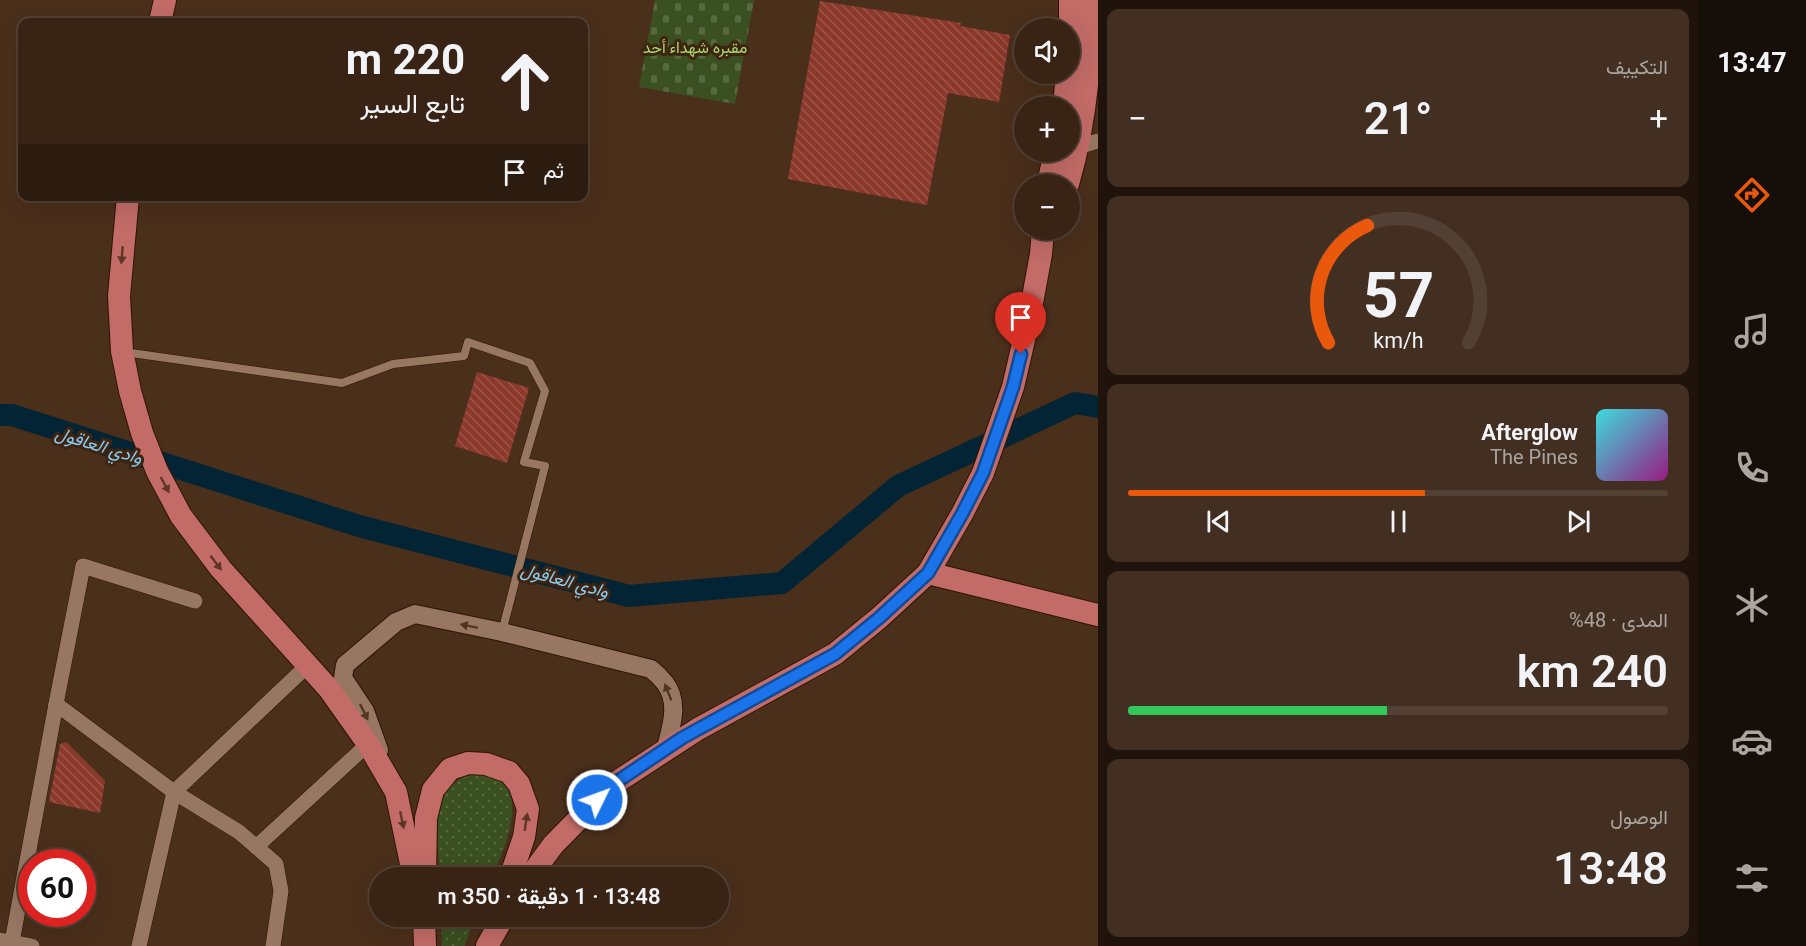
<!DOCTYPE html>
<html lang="ar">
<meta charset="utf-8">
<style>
:root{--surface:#382314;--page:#432f22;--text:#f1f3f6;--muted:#aba4a0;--line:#524034;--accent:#ea580c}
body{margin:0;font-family:Roboto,Vazirmatn,sans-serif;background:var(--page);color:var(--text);direction:rtl;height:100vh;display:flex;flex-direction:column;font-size:22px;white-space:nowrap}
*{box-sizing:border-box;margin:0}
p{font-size:20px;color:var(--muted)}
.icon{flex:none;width:33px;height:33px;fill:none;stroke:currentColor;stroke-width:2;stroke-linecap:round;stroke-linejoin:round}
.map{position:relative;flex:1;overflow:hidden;direction:ltr}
.details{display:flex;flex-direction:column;gap:9px;padding:9px;background:#1f130b;width:600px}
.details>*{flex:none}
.hud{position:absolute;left:18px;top:18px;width:570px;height:183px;border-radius:12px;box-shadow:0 6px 24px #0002,0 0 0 2px var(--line);direction:rtl;background:#382314;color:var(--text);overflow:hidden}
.buttons{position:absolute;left:1014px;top:18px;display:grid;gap:12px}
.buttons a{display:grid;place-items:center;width:66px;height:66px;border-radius:50%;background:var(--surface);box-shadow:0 6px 24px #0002,0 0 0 2px var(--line);font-size:30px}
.speed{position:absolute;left:18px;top:849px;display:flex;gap:12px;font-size:30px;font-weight:700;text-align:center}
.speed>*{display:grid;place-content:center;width:78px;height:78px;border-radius:50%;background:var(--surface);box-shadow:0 6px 24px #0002,0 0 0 2px var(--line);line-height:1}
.speed .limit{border:9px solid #d22;background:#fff;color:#111}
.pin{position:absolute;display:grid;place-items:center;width:51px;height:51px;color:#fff;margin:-62px -26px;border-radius:50% 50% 50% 0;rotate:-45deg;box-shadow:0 0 6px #0007}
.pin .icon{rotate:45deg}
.me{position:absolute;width:66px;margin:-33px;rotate:48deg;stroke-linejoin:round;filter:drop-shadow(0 0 4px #0008)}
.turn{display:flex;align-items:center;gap:21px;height:126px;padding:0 24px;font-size:27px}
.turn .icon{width:78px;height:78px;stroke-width:2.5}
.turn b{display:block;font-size:42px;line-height:51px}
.then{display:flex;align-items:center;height:57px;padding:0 24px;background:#0003;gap:12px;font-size:22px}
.big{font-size:45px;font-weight:600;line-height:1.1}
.details .widget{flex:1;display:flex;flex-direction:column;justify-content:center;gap:9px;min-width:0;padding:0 21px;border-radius:12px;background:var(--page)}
.details .dial{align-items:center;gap:0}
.dial svg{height:156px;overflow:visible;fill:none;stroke:var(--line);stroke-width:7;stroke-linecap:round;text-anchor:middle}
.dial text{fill:var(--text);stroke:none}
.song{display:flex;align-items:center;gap:18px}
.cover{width:72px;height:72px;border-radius:9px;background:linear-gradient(135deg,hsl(180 70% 55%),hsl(310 70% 35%))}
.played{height:6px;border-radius:3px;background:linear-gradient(90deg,var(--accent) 55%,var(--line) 55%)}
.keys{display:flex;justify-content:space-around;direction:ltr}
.heat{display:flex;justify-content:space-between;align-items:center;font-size:33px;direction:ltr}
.charge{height:9px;border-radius:4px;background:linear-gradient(90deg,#34c759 48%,var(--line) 0)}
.trip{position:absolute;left:369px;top:867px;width:360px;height:60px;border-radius:30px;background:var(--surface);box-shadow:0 6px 24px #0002,0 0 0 2px var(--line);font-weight:600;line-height:60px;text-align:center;direction:rtl}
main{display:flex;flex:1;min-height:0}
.tabs{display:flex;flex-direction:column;width:108px;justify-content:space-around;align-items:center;background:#160e08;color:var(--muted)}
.tabs .icon{width:42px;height:42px}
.tabs .active{color:var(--accent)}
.tabs b{font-size:27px;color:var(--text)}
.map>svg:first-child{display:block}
.grass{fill:url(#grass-dots)}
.cemetery{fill:url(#cemetery-stones)}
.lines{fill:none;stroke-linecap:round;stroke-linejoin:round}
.river{stroke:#032434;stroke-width:22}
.building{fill:url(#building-back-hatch)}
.service-casing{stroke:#2f1604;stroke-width:9}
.minor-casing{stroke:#2f1604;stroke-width:16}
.tertiary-casing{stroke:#2f1604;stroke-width:20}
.primary-casing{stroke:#2f1604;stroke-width:24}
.service{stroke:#977762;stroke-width:8}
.minor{stroke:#977762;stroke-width:15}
.tertiary{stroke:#977762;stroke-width:18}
.primary{stroke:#c26b67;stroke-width:22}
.oneway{fill:#603626}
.oneway2{fill:#513521}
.route-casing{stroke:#114b97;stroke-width:15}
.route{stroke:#1a73e8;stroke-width:10}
.labels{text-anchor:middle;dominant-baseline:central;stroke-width:6;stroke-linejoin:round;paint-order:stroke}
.park-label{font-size:16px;fill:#a8db6e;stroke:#3f2511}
.water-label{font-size:18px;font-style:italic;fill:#87cdf3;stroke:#3f2511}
</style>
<main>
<nav class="tabs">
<b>13:47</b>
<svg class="icon active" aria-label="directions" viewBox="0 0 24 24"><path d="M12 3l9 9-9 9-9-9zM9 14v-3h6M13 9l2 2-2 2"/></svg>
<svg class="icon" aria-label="music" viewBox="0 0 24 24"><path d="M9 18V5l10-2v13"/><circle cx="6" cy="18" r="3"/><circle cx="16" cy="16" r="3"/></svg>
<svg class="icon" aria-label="phone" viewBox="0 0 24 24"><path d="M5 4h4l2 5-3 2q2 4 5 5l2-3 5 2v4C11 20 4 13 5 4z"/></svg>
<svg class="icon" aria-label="climate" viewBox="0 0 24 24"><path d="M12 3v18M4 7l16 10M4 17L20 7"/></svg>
<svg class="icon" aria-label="car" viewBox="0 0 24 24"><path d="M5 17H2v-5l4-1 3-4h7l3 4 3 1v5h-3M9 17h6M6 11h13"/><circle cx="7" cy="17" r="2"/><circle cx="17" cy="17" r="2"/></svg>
<svg class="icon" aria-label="filters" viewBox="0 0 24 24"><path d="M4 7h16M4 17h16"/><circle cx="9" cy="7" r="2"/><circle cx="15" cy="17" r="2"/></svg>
</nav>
<section class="details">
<div class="widget"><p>التكييف</p>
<div class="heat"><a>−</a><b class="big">21°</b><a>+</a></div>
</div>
<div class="widget dial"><svg viewBox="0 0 100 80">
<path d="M14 69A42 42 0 1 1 86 69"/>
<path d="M14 69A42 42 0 0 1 34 9" stroke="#ea580c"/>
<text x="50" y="56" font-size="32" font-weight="700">57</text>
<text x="50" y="72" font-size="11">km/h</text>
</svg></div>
<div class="widget">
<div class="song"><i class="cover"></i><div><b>Afterglow</b><p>The Pines</p></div></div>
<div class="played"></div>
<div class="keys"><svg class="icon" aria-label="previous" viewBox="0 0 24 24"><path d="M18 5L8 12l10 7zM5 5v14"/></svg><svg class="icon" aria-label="pause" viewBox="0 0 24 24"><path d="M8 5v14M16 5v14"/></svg><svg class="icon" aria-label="next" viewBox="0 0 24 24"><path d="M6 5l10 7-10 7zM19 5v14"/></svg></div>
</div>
<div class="widget"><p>المدى · 48%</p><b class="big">240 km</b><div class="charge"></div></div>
<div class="widget"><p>الوصول</p><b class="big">13:48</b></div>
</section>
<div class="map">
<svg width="1098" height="946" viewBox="0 0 1098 946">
<defs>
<pattern id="grass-dots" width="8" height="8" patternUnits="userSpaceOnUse" patternTransform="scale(1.5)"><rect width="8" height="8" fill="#3a5020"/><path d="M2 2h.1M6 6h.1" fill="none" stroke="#57693f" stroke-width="1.8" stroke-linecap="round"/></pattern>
<pattern id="cemetery-stones" width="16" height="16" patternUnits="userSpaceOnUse" patternTransform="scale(1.5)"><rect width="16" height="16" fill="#3a5020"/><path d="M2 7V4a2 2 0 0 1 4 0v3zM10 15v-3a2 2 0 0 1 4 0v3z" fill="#57693f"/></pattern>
<pattern id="building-back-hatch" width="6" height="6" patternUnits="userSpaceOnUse" patternTransform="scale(1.5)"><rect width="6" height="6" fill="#8c382b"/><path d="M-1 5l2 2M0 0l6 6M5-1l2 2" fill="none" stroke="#9c5449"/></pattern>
</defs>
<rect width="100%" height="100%" fill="#4a2f1b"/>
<g class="grass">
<path d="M468 773C475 773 485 772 491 775 531 791 504 850 492 877H440L436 822 446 790Z"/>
<path d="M441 917H476L464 946H442Z"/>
</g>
<path class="cemetery" d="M655 0H754L735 104 639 87Z"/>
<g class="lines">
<path class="river" d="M0 415H12L359 526 629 596 782 583 898 486 1075 403 1098 407"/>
</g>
<g class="building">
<path d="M820 1 961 23 960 26 1010 35 999 102 948 93 927 205 788 179Z"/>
<path d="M477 372 529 388 507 463 455 446Z"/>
<path d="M66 742 105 781 100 813 49 802 60 744Z"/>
</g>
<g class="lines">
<defs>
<path id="service" d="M124 352 342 383 393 364 464 356 468 342 530 363 545 391 524 462 545 466 502 632"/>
<g id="minor">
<path d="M1078 147 1098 141"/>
<path d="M195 601 83 566 56 704 174 792 239 832 276 864 281 891 273 946"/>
<path d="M256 847 368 744"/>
<path d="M0 940 32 946"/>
<path d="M12 942 56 704"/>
<path d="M139 946 174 792 308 665"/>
</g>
<path id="tertiary" d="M379 750 365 711 343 678 345 665 396 622 415 614 502 632 651 669C656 673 661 678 665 683 680 703 671 727 666 748"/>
<g id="primary">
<path d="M160 22 165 0"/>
<path d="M1070 44V0"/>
<path d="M1064 106 1067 74"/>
<path d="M1048 184 1055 152"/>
<path d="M1068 184C1085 125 1092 62 1089 0"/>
<path d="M128 196 119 296 122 351 130 391 142 433 157 471 181 516 221 569 329 689 368 744 396 792 414 878"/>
<path d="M928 573 1098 615"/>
<path d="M425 878 426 818 433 790 450 769 468 763 486 764 509 772 519 784 528 809 524 837 510 878"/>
<path d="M529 878 553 845 612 785 698 729 835 654 879 618 928 573 962 514 983 473 1013 387 1030 314 1041 254 1043 230"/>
<path d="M424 916 425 946"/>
<path d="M487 946 504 916"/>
</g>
</defs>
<use href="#service" class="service-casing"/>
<use href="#minor" class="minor-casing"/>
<use href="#tertiary" class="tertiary-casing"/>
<use href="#primary" class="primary-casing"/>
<use href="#service" class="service"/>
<use href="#minor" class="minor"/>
<use href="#tertiary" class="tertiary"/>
<use href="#primary" class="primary"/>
</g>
<defs><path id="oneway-solid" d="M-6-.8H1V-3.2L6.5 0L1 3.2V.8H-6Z" transform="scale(1.5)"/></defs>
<g class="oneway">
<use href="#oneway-solid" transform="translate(122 255) rotate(95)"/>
<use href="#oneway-solid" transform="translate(165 485) rotate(62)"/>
<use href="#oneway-solid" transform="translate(216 563) rotate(53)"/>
<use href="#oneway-solid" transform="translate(402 820) rotate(78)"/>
<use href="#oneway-solid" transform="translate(526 822) rotate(-81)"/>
</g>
<g class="oneway2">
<use href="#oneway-solid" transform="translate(469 626) rotate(-168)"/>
<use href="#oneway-solid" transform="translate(668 692) rotate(-112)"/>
<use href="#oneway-solid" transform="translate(364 712) rotate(64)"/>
</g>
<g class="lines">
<defs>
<path id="route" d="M597 800 612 785 682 738 835 654 879 618 928 573 962 514 983 473 1013 387 1021 354"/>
</defs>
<use href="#route" class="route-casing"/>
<use href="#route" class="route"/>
</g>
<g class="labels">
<g class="park-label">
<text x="695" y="47">مقبره شهداء أحد</text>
</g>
<g class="water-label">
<text transform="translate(99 445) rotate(17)">وادي العاقول</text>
<text transform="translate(565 580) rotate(15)">وادي العاقول</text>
</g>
</g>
</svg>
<div class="buttons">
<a><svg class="icon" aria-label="sound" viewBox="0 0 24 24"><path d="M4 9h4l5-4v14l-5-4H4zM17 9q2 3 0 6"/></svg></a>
<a>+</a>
<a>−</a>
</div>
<div class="speed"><div class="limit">60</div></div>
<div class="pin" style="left:1021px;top:354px;background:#d93025"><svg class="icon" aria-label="arrive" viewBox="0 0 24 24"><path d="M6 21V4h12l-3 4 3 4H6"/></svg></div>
<svg class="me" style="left:597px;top:800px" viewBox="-20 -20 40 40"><circle r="17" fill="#1a73e8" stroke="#fff" stroke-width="3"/><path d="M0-11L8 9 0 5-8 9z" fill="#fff"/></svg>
<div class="trip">13:48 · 1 دقيقة · 350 m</div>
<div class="hud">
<div class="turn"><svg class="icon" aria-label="ahead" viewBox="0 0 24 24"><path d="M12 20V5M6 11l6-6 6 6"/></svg><div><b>220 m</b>تابع السير</div></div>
<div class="then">ثم<svg class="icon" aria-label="arrive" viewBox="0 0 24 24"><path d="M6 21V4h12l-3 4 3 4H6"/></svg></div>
</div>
</div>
</main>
